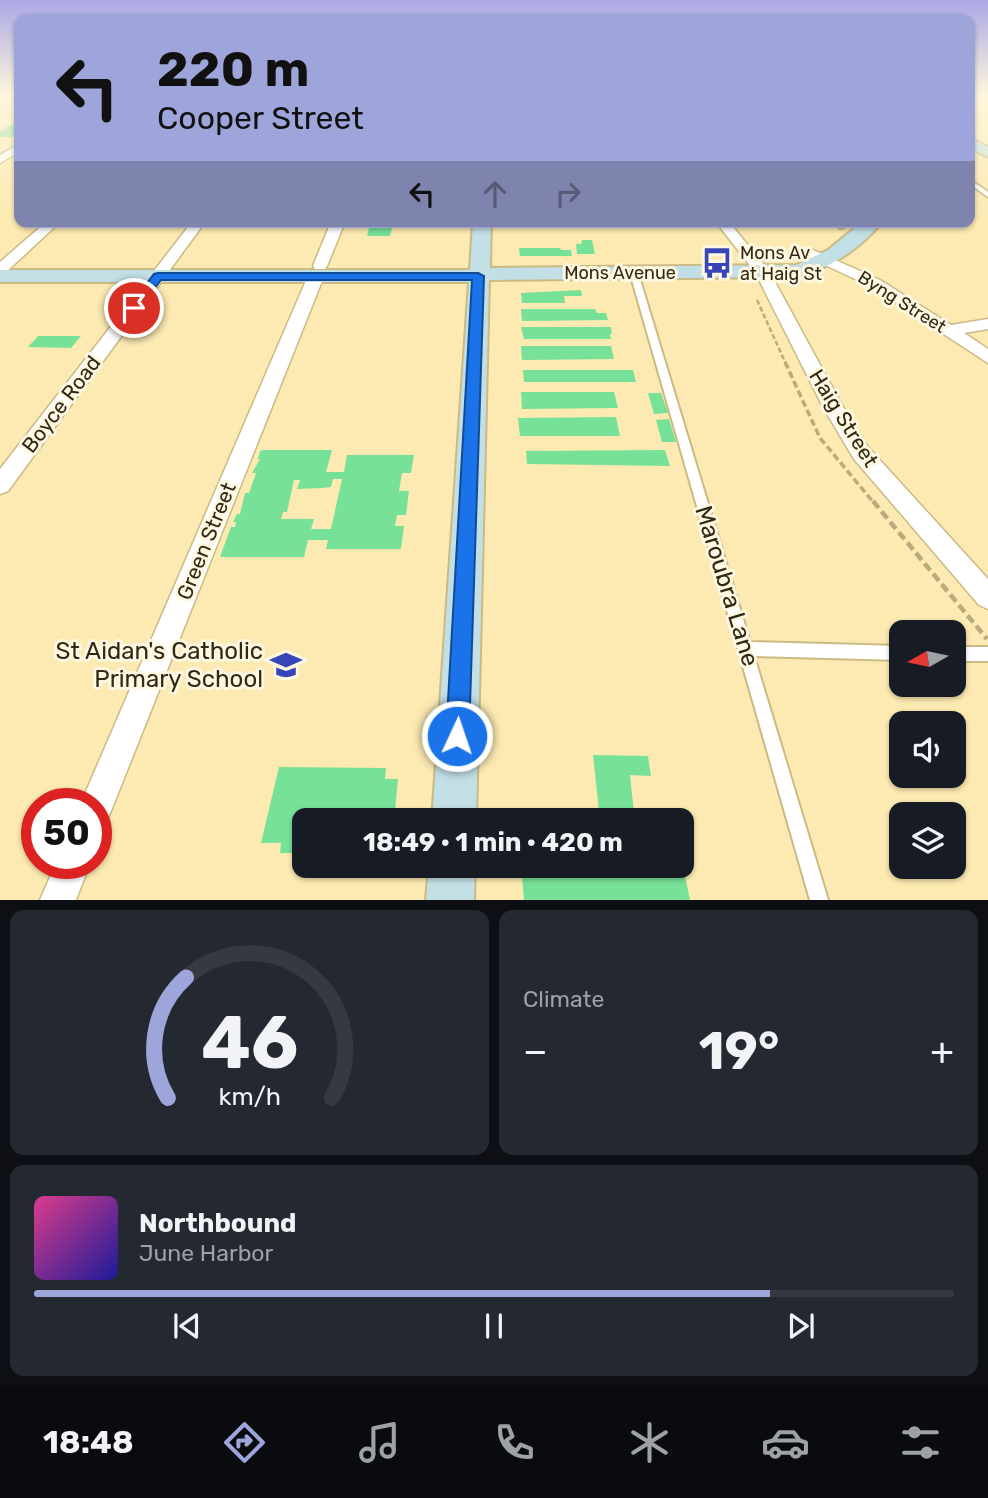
<!DOCTYPE html>
<meta charset="utf-8">
<style>
:root{--surface:#171b24;--page:#242831;--text:#f1f3f6;--muted:#9ea1a6;--line:#363941;--accent:#9ea5da}
body{margin:0;font-family:Rubik,sans-serif;background:var(--page);color:var(--text);height:100vh;display:flex;flex-direction:column;font-size:26px;white-space:nowrap}
*{box-sizing:border-box;margin:0}
p{font-size:23px;color:var(--muted)}
.icon{flex:none;width:38px;height:38px;fill:none;stroke:currentColor;stroke-width:2;stroke-linecap:round;stroke-linejoin:round}
.map{position:relative;height:900px;overflow:hidden}
.drawer{display:flex;flex-direction:column;gap:10px;padding:10px;background:#0d0f14;flex:1}
.drawer>*{flex:none}
.banner{position:absolute;left:14px;top:14px;width:961px;height:214px;border-radius:14px;box-shadow:0 2px 5px #0004;background:#9ea5da;color:#111;overflow:hidden}
.needle{width:46px;rotate:261deg}
.controls{position:absolute;left:889px;top:620px;display:grid;gap:14px}
.controls a{display:grid;place-items:center;width:77px;height:77px;border-radius:14px;background:var(--surface);box-shadow:0 2px 5px #0004;font-size:35px}
.speed{position:absolute;left:21px;top:788px;display:flex;gap:14px;font-size:35px;font-weight:700;text-align:center}
.speed>*{display:grid;place-content:center;width:91px;height:91px;border-radius:50%;background:var(--surface);box-shadow:0 2px 5px #0004;line-height:1}
.speed .limit{border:10px solid #d22;background:#fff;color:#111}
.pin{position:absolute;display:grid;place-items:center;width:60px;height:60px;color:#fff;margin:-30px;border:4px solid #fff;border-radius:50%;box-shadow:0 2px 7px #0007}
.me{position:absolute;width:77px;margin:-38px;rotate:3deg;stroke-linejoin:round;filter:drop-shadow(0 0 5px #0008)}
.turn{display:flex;align-items:center;gap:24px;height:147px;padding:0 28px;font-size:32px}
.turn .icon{width:91px;height:91px;stroke-width:2.5}
.turn b{display:block;font-size:49px;line-height:60px}
.lanes{display:flex;align-items:center;height:66px;padding:0 28px;background:#0003;justify-content:center;gap:35px;direction:ltr}
.lanes .off{opacity:.35}
.big{font-size:52px;font-weight:700;line-height:1.1}
.drawer .card{flex:1;display:flex;flex-direction:column;justify-content:center;gap:10px;min-width:0;padding:0 24px;border-radius:14px;background:var(--page)}
.drawer .dial{align-items:center;gap:0}
.dial svg{height:182px;overflow:visible;fill:none;stroke:var(--line);stroke-width:7;stroke-linecap:round;text-anchor:middle}
.dial text{fill:var(--text);stroke:none}
.song{display:flex;align-items:center;gap:21px}
.cover{width:84px;height:84px;border-radius:10px;background:linear-gradient(135deg,hsl(330 70% 55%),hsl(240 70% 35%))}
.played{height:7px;border-radius:4px;background:linear-gradient(90deg,var(--accent) 80%,var(--line) 80%)}
.keys{display:flex;justify-content:space-around;direction:ltr}
.heat{display:flex;justify-content:space-between;align-items:center;font-size:38px;direction:ltr}
.drawer .tiles{flex:1;display:grid;gap:10px;grid-template-columns:1fr 1fr}
.card:last-child{grid-column:span 2}
.trip{position:absolute;left:292px;top:808px;width:402px;height:70px;border-radius:14px;background:var(--surface);box-shadow:0 2px 5px #0004;font-weight:700;line-height:70px;text-align:center}
.menu{display:flex;height:112px;justify-content:space-around;align-items:center;background:#090b0e;color:var(--muted)}
.menu .icon{width:49px;height:49px}
.menu .on{color:var(--accent)}
.menu b{font-size:32px;color:var(--text)}
.map>svg:first-child{display:block}
.building{fill:#77e198;fill-rule:evenodd}
.lines{fill:none;stroke-linecap:round;stroke-linejoin:round}
.lane-casing{stroke:#cbba83;stroke-width:4}
.street-casing{stroke:#cbba83;stroke-width:3}
.secondary-casing{stroke:#cbba83;stroke-width:4}
.path-far2{stroke:#b9ab7e;stroke-width:2.5;stroke-dasharray:5 2.5;stroke-linecap:butt}
.path-far1{stroke:#b9ab7e;stroke-width:3.5;stroke-dasharray:7 3.5;stroke-linecap:butt}
.path{stroke:#b9ab7e;stroke-width:4.5;stroke-dasharray:9 4.5;stroke-linecap:butt}
.lane{fill:#fff;fill-rule:evenodd}
.street{fill:#fff;fill-rule:evenodd}
.secondary{fill:#c1dfe5;fill-rule:evenodd}
.route{fill:#1a73e8;stroke:#114b97;stroke-width:2}
.labels{text-anchor:middle;dominant-baseline:central;stroke-width:6;stroke-linejoin:round;paint-order:stroke}
.far-poi-label{font-size:18px;fill:#302913;stroke:#fef7e1;text-anchor:start}
.far-street-label{font-size:18px;fill:#302913;stroke:#fef7e1}
.street-label{font-size:21px;fill:#302913;stroke:#fef7e1}
.near-street-label{font-size:24px;fill:#302913;stroke:#fef7e1}
.near-poi-label{font-size:24px;fill:#302913;stroke:#fef7e1;text-anchor:end}
</style>
<div class="map">
<svg width="988" height="900" viewBox="0 0 988 900">
<rect width="100%" height="100%" fill="#fceab2"/>
<g class="building">
<path d="M19 121V132L12 137H0V132L6 128H4Z"/>
<path d="M369 228H392L390 236H367Z"/>
<path d="M582 240H592L595 254H577L576 244H581Z"/>
<path d="M519 248H560L561 250H571L572 256H520Z"/>
<path d="M581 290 582 296H564L565 303H522L521 293Z"/>
<path d="M521 309H595L597 313H606L608 320 522 321Z"/>
<path d="M521 327H611L612 334H610L611 339H524Z"/>
<path d="M38 336H81L71 348 28 347Z"/>
<path d="M521 346H611L614 359 522 360Z"/>
<path d="M523 370H633L636 382H524Z"/>
<path d="M521 392H614L618 408 522 409Z"/>
<path d="M648 393H661L668 413 654 414Z"/>
<path d="M616 417 620 436H520L518 418Z"/>
<path d="M669 419 676 442H662L656 420Z"/>
<path d="M264 450H332L326 472H344L347 455H414L411 473H402L399 491H409L406 515H397L395 526H404L401 549H326L328 540H308L304 557H220L231 527H235L236 522H233L237 514H240L245 493H249L256 473H252L260 459H258L260 451ZM333 479H342L331 529H311L314 519H281L283 512H287L294 480H300L297 489 322 488 331 487Z"/>
<path d="M665 450 670 466 527 464 526 451Z"/>
<path d="M593 755 648 756 651 776 630 775 634 813 650 812 651 821H520V811H599Z"/>
<path d="M279 767 386 768 385 779H398L394 821H304V853H280L281 843H261Z"/>
<path d="M521 866H683L690 900H524Z"/>
</g>
<g class="lines">
<defs>
<g id="lane">
<path d="M970 180 988 192V197L970 184Z"/>
<path d="M834 222H841L845 227 840 228Z"/>
<path d="M631 271 638 273 750 642 901 646V660L754 656 828 900H810L630 273Z"/>
<rect x="954" y="647" width="34" height="14"/>
</g>
<g id="street">
<rect x="0" y="99" width="19" height="6"/>
<path d="M19 144V152L0 163V155Z"/>
<path d="M46 222H60L5 273 0 274V262Z"/>
<path d="M192 222H205L8 491 0 494V469Z"/>
<path d="M331 222H345L327 266 325 269H315L313 266Z"/>
<path d="M716 222H729L769 271 843 407 868 447 988 579V609L979 605 854 459 824 409 755 272Z"/>
<path d="M813 250 880 280 951 325 988 319V329L964 333 988 349V363L870 286 808 257 806 254 808 251Z"/>
<path d="M316 271 324 276 113 806 108 818 96 822V803H81L308 276Z"/>
<path d="M56 863H90L76 900H40Z"/>
</g>
<g id="secondary">
<path d="M970 138 988 147V157L970 148Z"/>
<path d="M473 222H491L490 268 796 265 828 250 862 222H882C860 249 829 269 796 277L489 280 476 821H432L469 282H0V270H470Z"/>
<path d="M429 866H475L474 900H426Z"/>
</g>
</defs>
<use href="#lane" class="lane-casing"/>
<use href="#street" class="street-casing"/>
<use href="#secondary" class="secondary-casing"/>
<path class="path-far2" d="M757 300 786 364"/>
<path class="path-far1" d="M785 362 820 438 874 503"/>
<path class="path" d="M873 501 987 639"/>
<use href="#lane" class="lane"/>
<use href="#street" class="street"/>
<use href="#secondary" class="secondary"/>
</g>
<linearGradient id="sky" x2="0" y2="1"><stop stop-color="#aba8e6"/><stop offset="0.43" stop-color="#fef6dc"/><stop offset="1" stop-color="#fef6dc" stop-opacity="0"/></linearGradient>
<rect width="988" height="220" fill="url(#sky)"/>
<path class="route" d="M478 273 484 276 469 736 465 745 457 748 449 745 446 736 472 280H161L138 310 128 308 154 274 158 273Z"/>
<defs>
<symbol id="bus-bare" viewBox="-9 -9 18 18"><path d="M-5-6H5V4H4V6H2V4H-2V6H-4V4H-5ZM-3.5-4V0h7V-4ZM-3.5 1.2v1.5H-2V1.2ZM2 1.2v1.5H3.5V1.2Z" fill="#3845b8" stroke="#fef7e1" stroke-width="2.5" paint-order="stroke"/></symbol>
<symbol id="school-bare" viewBox="-9 -9 18 18"><path d="M0-5L7-2L0 1L-7-2ZM-4 1L0 2.5L4 1V4Q0 6-4 4Z" fill="#3845b8" stroke="#fef7e1" stroke-width="2.5" paint-order="stroke"/></symbol>
</defs>
<g fill-rule="evenodd">
<use href="#bus-bare" x="695" y="241" width="44" height="44"/>
<use href="#school-bare" x="264" y="643" width="44" height="44"/>
</g>
<g class="labels">
<g class="far-poi-label">
<text x="740" y="253">Mons Av<tspan x="740" dy="21">at Haig St</tspan></text>
</g>
<g class="far-street-label">
<text x="620" y="273">Mons Avenue</text>
<text transform="translate(902 302) rotate(32)">Byng Street</text>
</g>
<g class="street-label">
<text transform="translate(61 404) rotate(-53)">Boyce Road</text>
<text transform="translate(844 418) rotate(58)">Haig Street</text>
<text transform="translate(206 541) rotate(-68)">Green Street</text>
</g>
<g class="near-street-label">
<text transform="translate(727 586) rotate(73)">Maroubra Lane</text>
</g>
<g class="near-poi-label">
<text x="263" y="651">St Aidan's Catholic<tspan x="263" dy="28">Primary School</tspan></text>
</g>
</g>
</svg>
<div class="controls">
<a><svg class="needle" viewBox="-14 -14 28 28"><path d="M0-13l5 13h-10z" fill="#e53935"/><path d="M0 13l5-13h-10z" fill="#9ea1a6"/></svg></a>
<a><svg class="icon" aria-label="sound" viewBox="0 0 24 24"><path d="M4 9h4l5-4v14l-5-4H4zM17 9q2 3 0 6"/></svg></a>
<a><svg class="icon" aria-label="layers" viewBox="0 0 24 24"><path d="M12 4l9 5-9 5-9-5zM3 14l9 5 9-5"/></svg></a>
</div>
<div class="speed"><div class="limit">50</div></div>
<div class="pin" style="left:134px;top:308px;background:#d93025"><svg class="icon" aria-label="arrive" viewBox="0 0 24 24"><path d="M6 21V4h12l-3 4 3 4H6"/></svg></div>
<svg class="me" style="left:457px;top:736px" viewBox="-20 -20 40 40"><circle r="17" fill="#1a73e8" stroke="#fff" stroke-width="3"/><path d="M0-11L8 9 0 5-8 9z" fill="#fff"/></svg>
<div class="trip">18:49 · 1 min · 420 m</div>
<div class="banner">
<div class="turn"><svg class="icon" aria-label="left" viewBox="0 0 24 24"><path d="M17 20v-9H6M10 6l-5 5 5 5"/></svg><div><b>220 m</b>Cooper Street</div></div>
<div class="lanes"><svg class="icon" aria-label="left" viewBox="0 0 24 24"><path d="M17 20v-9H6M10 6l-5 5 5 5"/></svg><svg class="icon off" aria-label="ahead" viewBox="0 0 24 24"><path d="M12 20V5M6 11l6-6 6 6"/></svg><svg class="icon off" aria-label="right" viewBox="0 0 24 24"><path d="M7 20v-9h11M14 6l5 5-5 5"/></svg></div>
</div>
</div>
<section class="drawer">
<div class="tiles">
<div class="card dial"><svg viewBox="0 0 100 80">
<path d="M14 69A42 42 0 1 1 86 69"/>
<path d="M14 69A42 42 0 0 1 22 16" stroke="#9ea5da"/>
<text x="50" y="56" font-size="32" font-weight="700">46</text>
<text x="50" y="72" font-size="11">km/h</text>
</svg></div>
<div class="card"><p>Climate</p>
<div class="heat"><a>−</a><b class="big">19°</b><a>+</a></div>
</div>
<div class="card">
<div class="song"><i class="cover"></i><div><b>Northbound</b><p>June Harbor</p></div></div>
<div class="played"></div>
<div class="keys"><svg class="icon" aria-label="previous" viewBox="0 0 24 24"><path d="M18 5L8 12l10 7zM5 5v14"/></svg><svg class="icon" aria-label="pause" viewBox="0 0 24 24"><path d="M8 5v14M16 5v14"/></svg><svg class="icon" aria-label="next" viewBox="0 0 24 24"><path d="M6 5l10 7-10 7zM19 5v14"/></svg></div>
</div>
</div>
</section>
<nav class="menu">
<b>18:48</b>
<svg class="icon on" aria-label="directions" viewBox="0 0 24 24"><path d="M12 3l9 9-9 9-9-9zM9 14v-3h6M13 9l2 2-2 2"/></svg>
<svg class="icon" aria-label="music" viewBox="0 0 24 24"><path d="M9 18V5l10-2v13"/><circle cx="6" cy="18" r="3"/><circle cx="16" cy="16" r="3"/></svg>
<svg class="icon" aria-label="phone" viewBox="0 0 24 24"><path d="M5 4h4l2 5-3 2q2 4 5 5l2-3 5 2v4C11 20 4 13 5 4z"/></svg>
<svg class="icon" aria-label="climate" viewBox="0 0 24 24"><path d="M12 3v18M4 7l16 10M4 17L20 7"/></svg>
<svg class="icon" aria-label="car" viewBox="0 0 24 24"><path d="M5 17H2v-5l4-1 3-4h7l3 4 3 1v5h-3M9 17h6M6 11h13"/><circle cx="7" cy="17" r="2"/><circle cx="17" cy="17" r="2"/></svg>
<svg class="icon" aria-label="filters" viewBox="0 0 24 24"><path d="M4 7h16M4 17h16"/><circle cx="9" cy="7" r="2"/><circle cx="15" cy="17" r="2"/></svg>
</nav>
